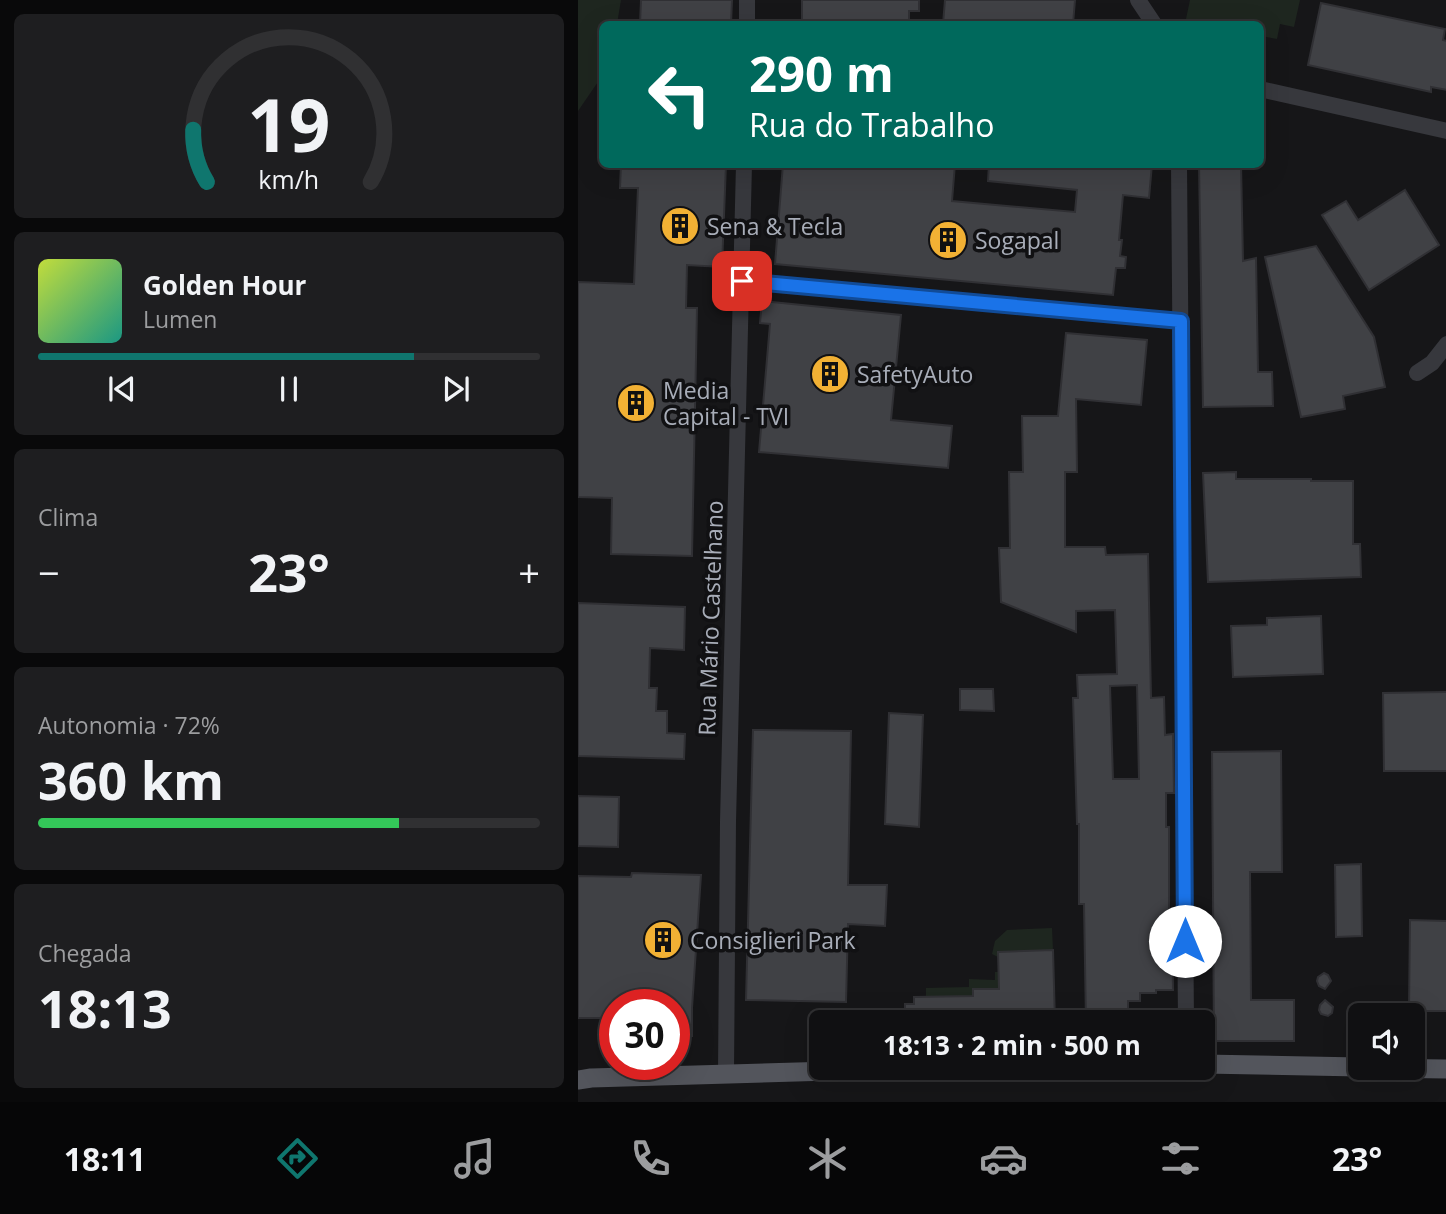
<!DOCTYPE html>
<html lang="pt">
<meta charset="utf-8">
<style>
:root{--surface:#101012;--page:#1e1e20;--text:#f1f3f6;--muted:#9c9d9f;--line:#303032;--accent:#0f766e}
body{margin:0;font-family:"Open Sans",sans-serif;background:var(--page);color:var(--text);height:100vh;display:flex;flex-direction:column;font-size:26px;white-space:nowrap}
*{box-sizing:border-box;margin:0}
p{font-size:23px;color:var(--muted)}
.icon{flex:none;width:38px;height:38px;fill:none;stroke:currentColor;stroke-width:2;stroke-linecap:round;stroke-linejoin:round}
.map{position:relative;flex:1;overflow:hidden}
.side{display:flex;flex-direction:column;gap:14px;padding:14px;background:#09090a;width:578px}
.side>*{flex:none}
.guide{position:absolute;left:21px;top:21px;width:665px;height:147px;border-radius:10px;box-shadow:0 7px 28px #0002,0 0 0 2px var(--line);background:#00695c;color:#fff;overflow:hidden}
.tools{position:absolute;left:770px;top:1003px;display:grid;gap:14px}
.tools a{display:grid;place-items:center;width:77px;height:77px;border-radius:10px;background:var(--surface);box-shadow:0 7px 28px #0002,0 0 0 2px var(--line);font-size:35px}
.speed{position:absolute;left:21px;top:989px;display:flex;gap:14px;font-size:35px;font-weight:700;text-align:center}
.speed>*{display:grid;place-content:center;width:91px;height:91px;border-radius:50%;background:var(--surface);box-shadow:0 7px 28px #0002,0 0 0 2px var(--line);line-height:1}
.speed .limit{border:10px solid #d22;background:#fff;color:#111}
.pin{position:absolute;display:grid;place-items:center;width:60px;height:60px;color:#fff;margin:-30px;border-radius:14px;box-shadow:0 4px 10px #0006}
.me{position:absolute;width:77px;margin:-38px;rotate:0deg;stroke-linejoin:round;filter:drop-shadow(0 0 5px #0008)}
.turn{display:flex;align-items:center;gap:24px;height:147px;padding:0 35px;font-size:32px}
.turn .icon{width:91px;height:91px;stroke-width:2.5}
.turn b{display:block;font-size:49px;line-height:60px}
.big{font-size:52px;font-weight:700;line-height:1.1}
.side .widget{flex:1;display:flex;flex-direction:column;justify-content:center;gap:10px;min-width:0;padding:0 24px;border-radius:10px;background:var(--page)}
.side .dial{align-items:center;gap:0}
.dial svg{height:182px;overflow:visible;fill:none;stroke:var(--line);stroke-width:7;stroke-linecap:round;text-anchor:middle}
.dial text{fill:var(--text);stroke:none}
.song{display:flex;align-items:center;gap:21px}
.cover{width:84px;height:84px;border-radius:10px;background:linear-gradient(135deg,hsl(70 70% 55%),hsl(170 70% 35%))}
.played{height:7px;border-radius:4px;background:linear-gradient(90deg,var(--accent) 75%,var(--line) 75%)}
.keys{display:flex;justify-content:space-around;direction:ltr}
.heat{display:flex;justify-content:space-between;align-items:center;font-size:38px;direction:ltr}
.charge{height:10px;border-radius:5px;background:linear-gradient(90deg,#34c759 72%,var(--line) 0)}
.trip{position:absolute;left:231px;top:1010px;width:406px;height:70px;border-radius:10px;background:var(--surface);box-shadow:0 7px 28px #0002,0 0 0 2px var(--line);font-weight:700;line-height:70px;text-align:center}
.menu{display:flex;height:112px;justify-content:space-around;align-items:center;background:#060607;color:var(--muted)}
.menu .icon{width:49px;height:49px}
.menu .on{color:var(--accent)}
.menu b{font-size:32px;color:var(--text)}
main{display:flex;flex:1;min-height:0}
.map>svg:first-child{display:block}
.green{fill:#1e261f}
.building{fill:#404145;stroke:#303034;stroke-width:2;fill-rule:evenodd}
.lines{fill:none;stroke-linecap:round;stroke-linejoin:round}
.minor{stroke:#37383d;stroke-width:16}
.major{stroke:#53555c;stroke-width:19}
.route-casing{stroke:#114b97;stroke-width:18}
.route{stroke:#1a73e8;stroke-width:12}
.labels{text-anchor:middle;dominant-baseline:central;stroke-width:7;stroke-linejoin:round;paint-order:stroke}
.poi-label{font-size:23px;fill:#a8adb8;stroke:#111113;text-anchor:start}
.street-label{font-size:23px;fill:#a8adb8;stroke:#111113}
</style>
<main>
<section class="side">
<div class="widget dial"><svg viewBox="0 0 100 80">
<path d="M14 69A42 42 0 1 1 86 69"/>
<path d="M14 69A42 42 0 0 1 8 46" stroke="#0f766e"/>
<text x="50" y="56" font-size="32" font-weight="700">19</text>
<text x="50" y="72" font-size="11">km/h</text>
</svg></div>
<div class="widget">
<div class="song"><i class="cover"></i><div><b>Golden Hour</b><p>Lumen</p></div></div>
<div class="played"></div>
<div class="keys"><svg class="icon" aria-label="previous" viewBox="0 0 24 24"><path d="M18 5L8 12l10 7zM5 5v14"/></svg><svg class="icon" aria-label="pause" viewBox="0 0 24 24"><path d="M8 5v14M16 5v14"/></svg><svg class="icon" aria-label="next" viewBox="0 0 24 24"><path d="M6 5l10 7-10 7zM19 5v14"/></svg></div>
</div>
<div class="widget"><p>Clima</p>
<div class="heat"><a>−</a><b class="big">23°</b><a>+</a></div>
</div>
<div class="widget"><p>Autonomia · 72%</p><b class="big">360 km</b><div class="charge"></div></div>
<div class="widget"><p>Chegada</p><b class="big">18:13</b></div>
</section>
<div class="map">
<svg width="869" height="1102" viewBox="0 0 869 1102">
<rect width="100%" height="100%" fill="#161618"/>
<g class="green">
<path d="M0 0H43L39 24H24V76L0 111Z"/>
<path d="M612 0H722L716 27 702 24 699 39 683 36 682 24H632L608 19Z"/>
<path d="M474 928 475 950 420 952V957L414 954 417 941 429 930Z"/>
<path d="M417 972H420L421 989H395V996L348 997V988L391 987V979L417 980Z"/>
</g>
<g class="building">
<path d="M63 0H154L153 24H62Z"/>
<path d="M224 0H341V11H331V24H224Z"/>
<path d="M367 0H497L495 24H365Z"/>
<path d="M743 3 867 29 865 40 869 41V90L853 87V92L730 65Z"/>
<path d="M43 164H148L144 267 109 265 108 308H119L114 556 33 554 34 498 0 497V282L56 284 60 188H42Z"/>
<path d="M205 164H377L374 201 497 212 499 190 410 181 411 164H574L571 198 545 195 541 240H544L542 256 548 257 547 268H538L535 295 197 264Z"/>
<path d="M621 164H663L665 261 678 258 680 372H694L695 406 625 407Z"/>
<path d="M827 190 861 245 791 290 744 215 768 201 780 220Z"/>
<path d="M738 246 796 337 807 387 765 396 767 409 723 417 687 257Z"/>
<path d="M184 301 323 315 313 420 374 426 370 468 181 452 192 324 182 323Z"/>
<path d="M488 333 569 340 563 405 498 399 499 472H487V547H527L528 555 570 554 573 698 586 697 587 735 595 734 596 793H588V827H591V915H594L595 990H578V993H562V1001H550V1022H508L506 904H501V824H499L495 698H500L499 675 539 674 537 610 498 611V632L423 602 421 548H432L431 472H445L444 416H480ZM559 685 561 779H535L532 686Z"/>
<path d="M658 472V479H733V481H775V544H782L783 577 630 582 625 473Z"/>
<path d="M0 603 107 607 106 650 72 648 71 688H79L78 711H89V733L107 734 106 759 0 756Z"/>
<path d="M743 616 745 674 655 677 653 626 689 625V618Z"/>
<path d="M382 689H415L416 711 382 710Z"/>
<path d="M869 692V771H806L805 693Z"/>
<path d="M311 713 345 715 341 827 307 824Z"/>
<path d="M175 730 273 731 270 885H309L307 926 270 924 268 1002 168 1000Z"/>
<path d="M703 751 704 872H672L673 1000H716V1041H636L634 752Z"/>
<path d="M0 796 41 797 40 847 0 846Z"/>
<path d="M783 864 784 936 758 937 757 865Z"/>
<path d="M54 873 123 875 114 1008V1036H96V1004H37V1018H0V876L53 877Z"/>
<path d="M832 920 869 921V1011H831Z"/>
<path d="M475 950 477 1022H327V1004H336V997L395 996V989H421L420 952Z"/>
<path d="M746 973 750 975 753 981 747 989 741 986 739 981 740 977Z"/>
<path d="M747 1000 755 1007 754 1013 750 1016 743 1014 741 1010 742 1005Z"/>
</g>
<g class="lines">
<g class="minor">
<path d="M560 0 576 24"/>
<path d="M169 24V0"/>
<path d="M682 89 869 131"/>
<path d="M601 164 608 1022"/>
<path d="M164 281 603 321"/>
<path d="M839 373 854 363 869 344"/>
<path d="M148 1073 150 822 166 164"/>
</g>
<g class="major">
<path d="M625 1064 782 1067"/>
<path d="M796 1068 869 1069"/>
<path d="M0 1080 13 1078 357 1068"/>
</g>
</g>
<g class="lines">
<defs>
<path id="route" d="M164 281 603 321 607 941"/>
</defs>
<use href="#route" class="route-casing"/>
<use href="#route" class="route"/>
</g>
<defs>
<symbol id="building-disc" viewBox="-11 -11 22 22"><circle r="9.5" fill="#f2b134" stroke="#111113"/><path d="M-4-6H4V6H1V3H-1V6H-4ZM-2.5-4.3h1.7v1.8h-1.7ZM.8-4.3h1.7v1.8H.8ZM-2.5-1h1.7V.8h-1.7ZM.8-1h1.7V.8H.8Z" fill="#111"/></symbol>
</defs>
<g fill-rule="evenodd">
<use href="#building-disc" x="80" y="204" width="44" height="44"/>
<use href="#building-disc" x="348" y="218" width="44" height="44"/>
<use href="#building-disc" x="230" y="352" width="44" height="44"/>
<use href="#building-disc" x="36" y="381" width="44" height="44"/>
<use href="#building-disc" x="63" y="918" width="44" height="44"/>
</g>
<g class="labels">
<g class="poi-label">
<text x="129" y="226">Sena &amp; Tecla</text>
<text x="397" y="240">Sogapal</text>
<text x="279" y="374">SafetyAuto</text>
<text x="85" y="390">Media<tspan x="85" dy="26">Capital - TVI</tspan></text>
<text x="112" y="940">Consiglieri Park</text>
</g>
<g class="street-label">
<text transform="translate(132 618) rotate(-88)">Rua Mário Castelhano</text>
</g>
</g>
</svg>
<div class="tools">
<a><svg class="icon" aria-label="sound" viewBox="0 0 24 24"><path d="M4 9h4l5-4v14l-5-4H4zM17 9q2 3 0 6"/></svg></a>
</div>
<div class="speed"><div class="limit">30</div></div>
<div class="pin" style="left:164px;top:281px;background:#d93025"><svg class="icon" aria-label="arrive" viewBox="0 0 24 24"><path d="M6 21V4h12l-3 4 3 4H6"/></svg></div>
<svg class="me" style="left:607px;top:941px" viewBox="-20 -20 40 40"><circle r="19" fill="#fff"/><path d="M0-13L10 11 0 6-10 11z" fill="#1a73e8"/></svg>
<div class="trip">18:13 · 2 min · 500 m</div>
<div class="guide">
<div class="turn"><svg class="icon" aria-label="left" viewBox="0 0 24 24"><path d="M17 20v-9H6M10 6l-5 5 5 5"/></svg><div><b>290 m</b>Rua do Trabalho</div></div>
</div>
</div>
</main>
<nav class="menu">
<b>18:11</b>
<svg class="icon on" aria-label="directions" viewBox="0 0 24 24"><path d="M12 3l9 9-9 9-9-9zM9 14v-3h6M13 9l2 2-2 2"/></svg>
<svg class="icon" aria-label="music" viewBox="0 0 24 24"><path d="M9 18V5l10-2v13"/><circle cx="6" cy="18" r="3"/><circle cx="16" cy="16" r="3"/></svg>
<svg class="icon" aria-label="phone" viewBox="0 0 24 24"><path d="M5 4h4l2 5-3 2q2 4 5 5l2-3 5 2v4C11 20 4 13 5 4z"/></svg>
<svg class="icon" aria-label="climate" viewBox="0 0 24 24"><path d="M12 3v18M4 7l16 10M4 17L20 7"/></svg>
<svg class="icon" aria-label="car" viewBox="0 0 24 24"><path d="M5 17H2v-5l4-1 3-4h7l3 4 3 1v5h-3M9 17h6M6 11h13"/><circle cx="7" cy="17" r="2"/><circle cx="17" cy="17" r="2"/></svg>
<svg class="icon" aria-label="filters" viewBox="0 0 24 24"><path d="M4 7h16M4 17h16"/><circle cx="9" cy="7" r="2"/><circle cx="15" cy="17" r="2"/></svg>
<b>23°</b>
</nav>
